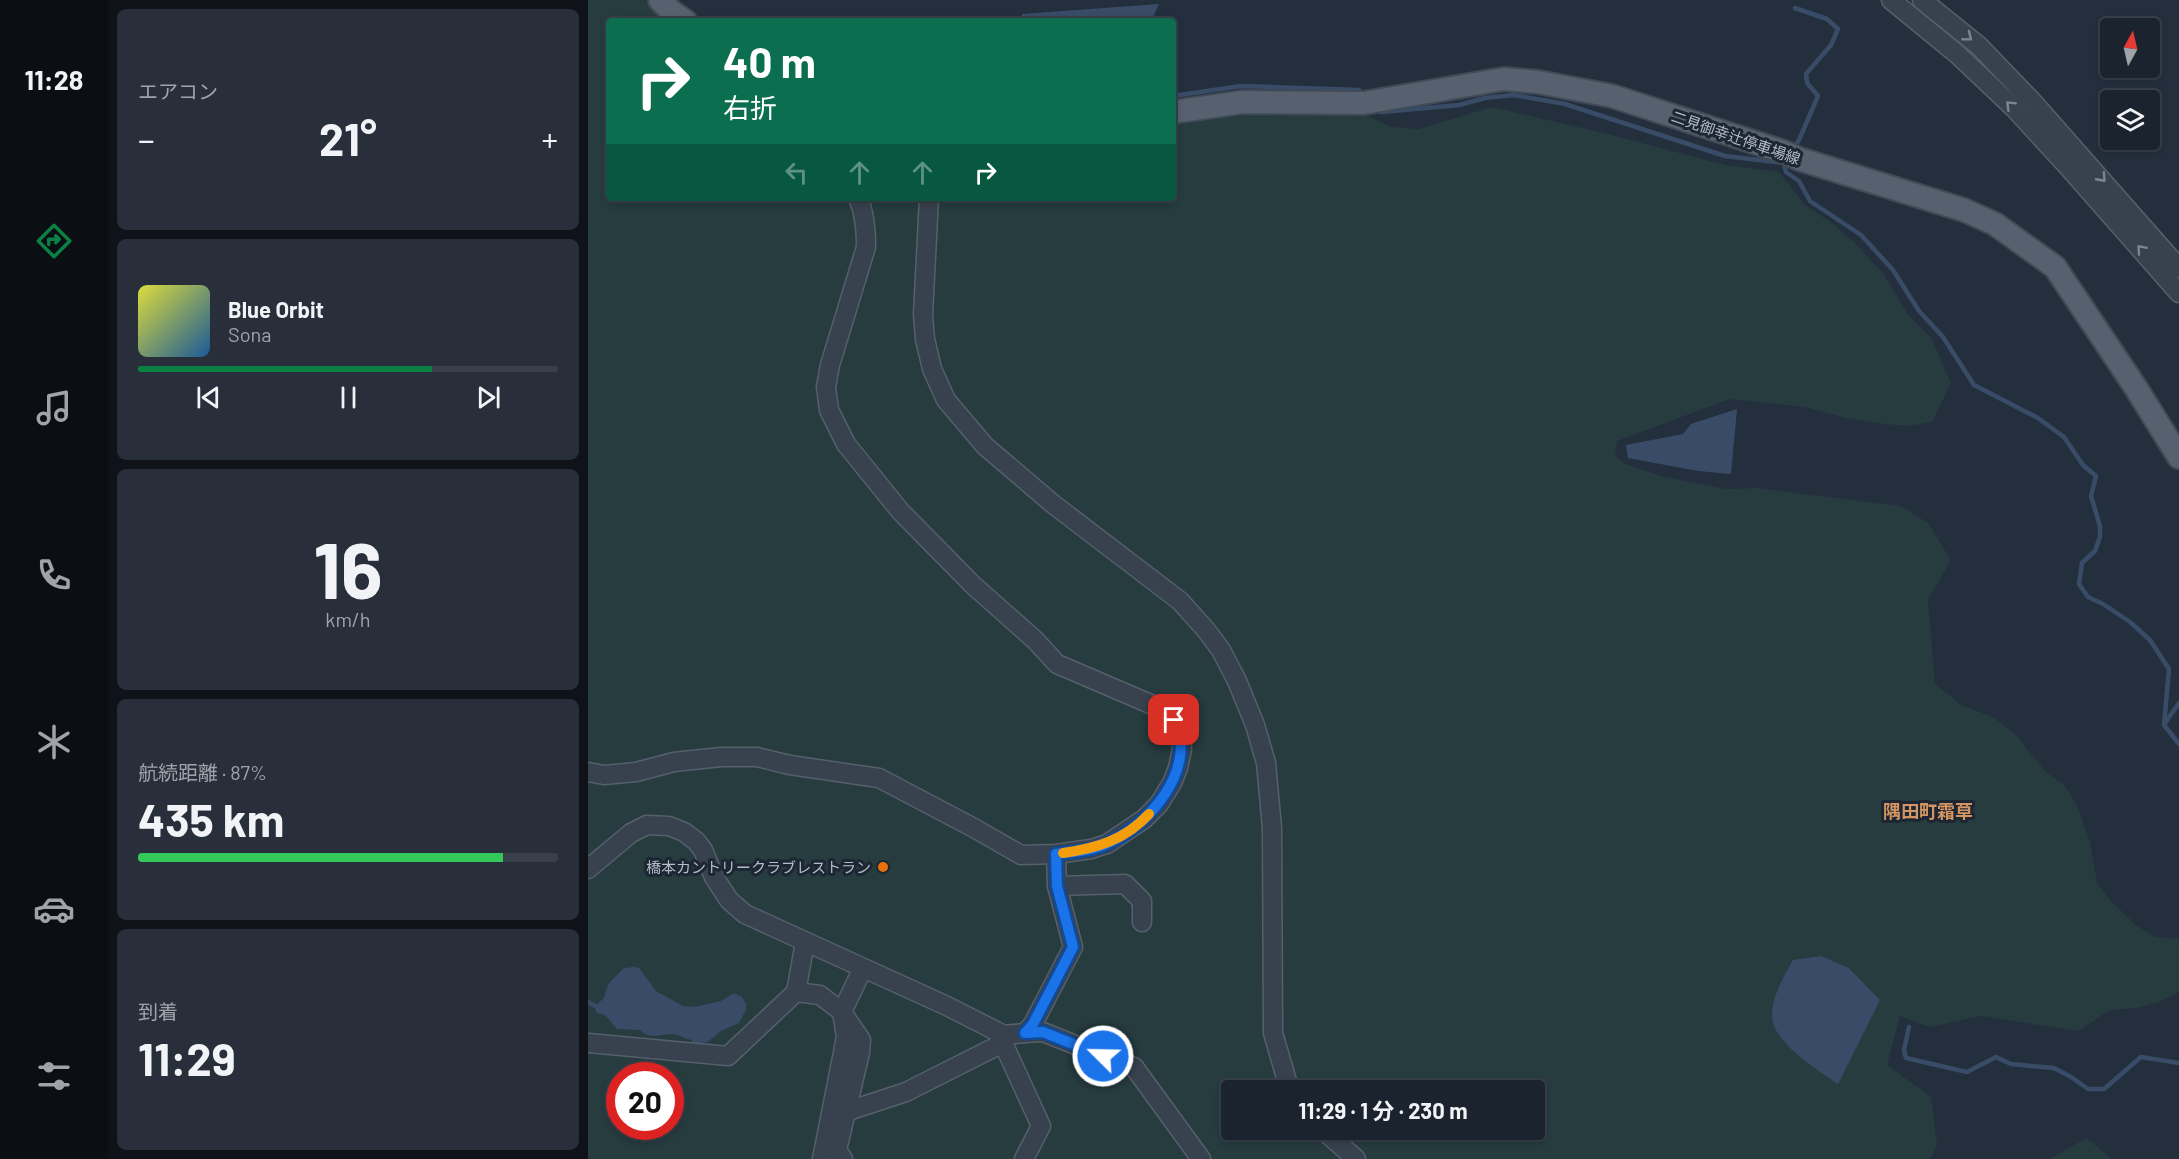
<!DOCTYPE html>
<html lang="ja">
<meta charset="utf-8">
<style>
:root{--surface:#1b232e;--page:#282f3a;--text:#f1f3f6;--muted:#a0a4aa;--line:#39404a;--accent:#0b8043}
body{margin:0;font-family:Barlow,"Noto Sans JP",sans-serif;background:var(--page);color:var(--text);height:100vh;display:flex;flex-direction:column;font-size:22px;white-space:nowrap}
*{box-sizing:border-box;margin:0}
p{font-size:20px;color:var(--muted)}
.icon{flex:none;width:33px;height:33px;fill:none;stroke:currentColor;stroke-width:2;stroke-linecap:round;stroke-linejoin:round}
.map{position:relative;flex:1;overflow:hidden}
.sheet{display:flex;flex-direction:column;gap:9px;padding:9px;background:#0f1319;width:480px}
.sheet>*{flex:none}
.hud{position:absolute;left:18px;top:18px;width:570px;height:183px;border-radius:6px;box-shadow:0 3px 9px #0003,0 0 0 2px var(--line);background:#0b6e4f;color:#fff;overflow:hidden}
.needle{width:39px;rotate:8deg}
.tools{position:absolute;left:1512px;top:18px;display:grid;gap:12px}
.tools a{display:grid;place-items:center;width:60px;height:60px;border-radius:6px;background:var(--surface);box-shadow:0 3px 9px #0003,0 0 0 2px var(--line);font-size:30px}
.speed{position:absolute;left:18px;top:1062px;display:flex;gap:12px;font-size:30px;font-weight:700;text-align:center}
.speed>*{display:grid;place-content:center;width:78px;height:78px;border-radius:50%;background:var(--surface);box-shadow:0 3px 9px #0003,0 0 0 2px var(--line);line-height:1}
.speed .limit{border:9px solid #d22;background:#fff;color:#111}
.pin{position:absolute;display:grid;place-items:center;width:51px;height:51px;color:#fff;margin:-26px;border-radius:12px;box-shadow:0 3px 9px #0006}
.me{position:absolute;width:66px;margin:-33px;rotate:293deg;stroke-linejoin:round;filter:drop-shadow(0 0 4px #0008)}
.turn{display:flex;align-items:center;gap:21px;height:126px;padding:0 18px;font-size:27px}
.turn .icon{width:78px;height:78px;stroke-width:2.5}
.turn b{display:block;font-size:42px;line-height:51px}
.lanes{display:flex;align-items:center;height:57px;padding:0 18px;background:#0003;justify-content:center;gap:30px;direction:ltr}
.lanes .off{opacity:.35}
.big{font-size:45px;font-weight:700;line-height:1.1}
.sheet .card{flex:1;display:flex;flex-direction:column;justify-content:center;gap:9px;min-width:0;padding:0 21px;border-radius:9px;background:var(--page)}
.sheet .dial{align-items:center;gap:0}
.dial b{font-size:78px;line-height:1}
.song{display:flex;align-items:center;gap:18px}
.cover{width:72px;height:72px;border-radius:9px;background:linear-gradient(135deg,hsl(60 70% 55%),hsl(210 70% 35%))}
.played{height:6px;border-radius:3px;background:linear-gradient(90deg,var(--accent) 70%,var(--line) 70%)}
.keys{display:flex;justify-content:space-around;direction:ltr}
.heat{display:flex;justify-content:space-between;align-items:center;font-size:33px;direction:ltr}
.charge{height:9px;border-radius:4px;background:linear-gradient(90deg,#34c759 87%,var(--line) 0)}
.trip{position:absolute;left:633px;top:1080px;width:324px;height:60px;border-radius:6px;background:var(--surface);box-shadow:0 3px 9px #0003,0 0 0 2px var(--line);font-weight:700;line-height:60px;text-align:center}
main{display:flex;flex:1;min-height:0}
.tabs{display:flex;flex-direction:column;width:108px;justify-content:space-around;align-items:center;background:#0b0e12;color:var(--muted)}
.tabs .icon{width:42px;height:42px}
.tabs .current{color:var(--accent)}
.tabs b{font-size:27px;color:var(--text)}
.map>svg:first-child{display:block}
.green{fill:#263c3f;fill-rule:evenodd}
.water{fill:#394c67}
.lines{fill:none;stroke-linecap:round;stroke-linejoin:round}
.stream{stroke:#394c67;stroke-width:4.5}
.minor-casing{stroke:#565f6c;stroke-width:21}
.major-casing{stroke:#414a57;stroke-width:26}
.minor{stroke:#38414e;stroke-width:18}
.major{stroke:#56606e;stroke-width:22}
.oneway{stroke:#7c8592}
.route-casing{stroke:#114b97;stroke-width:15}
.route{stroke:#1a73e8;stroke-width:10}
.slow{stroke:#f59e0b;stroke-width:10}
.food-dot{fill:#e8710a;stroke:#1d2633;stroke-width:2}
.labels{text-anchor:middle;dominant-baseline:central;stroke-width:6;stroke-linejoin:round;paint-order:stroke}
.street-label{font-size:15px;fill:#b4bcc9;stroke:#1d2633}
.poi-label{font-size:15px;fill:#b4bcc9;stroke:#1d2633;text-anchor:end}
.quarter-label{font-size:18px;font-weight:bold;fill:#d59563;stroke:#1d2633}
</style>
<main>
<nav class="tabs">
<b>11:28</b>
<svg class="icon current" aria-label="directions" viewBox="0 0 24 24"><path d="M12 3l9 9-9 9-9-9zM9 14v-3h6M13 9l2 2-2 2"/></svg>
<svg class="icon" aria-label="music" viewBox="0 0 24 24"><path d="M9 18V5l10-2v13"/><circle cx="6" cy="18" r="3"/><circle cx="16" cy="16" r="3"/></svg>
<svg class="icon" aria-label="phone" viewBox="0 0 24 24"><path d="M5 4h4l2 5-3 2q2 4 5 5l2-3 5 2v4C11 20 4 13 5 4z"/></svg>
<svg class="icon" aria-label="climate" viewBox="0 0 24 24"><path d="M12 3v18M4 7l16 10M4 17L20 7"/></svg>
<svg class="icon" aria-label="car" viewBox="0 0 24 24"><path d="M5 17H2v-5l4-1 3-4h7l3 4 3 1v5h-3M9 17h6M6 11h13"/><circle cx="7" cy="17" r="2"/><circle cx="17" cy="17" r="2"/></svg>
<svg class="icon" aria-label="filters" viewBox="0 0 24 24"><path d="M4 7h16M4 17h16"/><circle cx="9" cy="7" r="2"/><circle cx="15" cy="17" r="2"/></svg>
</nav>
<section class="sheet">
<div class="card"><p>エアコン</p>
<div class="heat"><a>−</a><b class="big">21°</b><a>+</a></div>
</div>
<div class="card">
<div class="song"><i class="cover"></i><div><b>Blue Orbit</b><p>Sona</p></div></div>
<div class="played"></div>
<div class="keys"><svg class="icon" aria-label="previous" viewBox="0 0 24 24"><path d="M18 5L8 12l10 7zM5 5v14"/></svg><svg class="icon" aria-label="pause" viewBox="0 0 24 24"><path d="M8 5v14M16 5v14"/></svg><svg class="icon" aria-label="next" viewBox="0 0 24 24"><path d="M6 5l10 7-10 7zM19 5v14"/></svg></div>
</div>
<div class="card dial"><b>16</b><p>km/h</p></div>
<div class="card"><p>航続距離 · 87%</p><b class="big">435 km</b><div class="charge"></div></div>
<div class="card"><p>到着</p><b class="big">11:29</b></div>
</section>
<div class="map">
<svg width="1591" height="1159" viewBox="0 0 1591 1159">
<rect width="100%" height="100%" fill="#242f3e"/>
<g class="green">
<path d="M0 0H57L84 21H21V198H585V123L696 111 778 115 803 127 830 129 904 107 1020 134 1137 165 1191 172 1217 205 1244 223 1266 242 1295 273 1321 316 1344 339 1363 383 1344 422 1321 426 1297 424 1262 419 1217 407 1142 399 1029 441 1027 456 1037 464 1076 477 1138 489 1169 488 1313 506 1340 523 1363 560 1340 600 1347 684 1373 705 1405 717 1427 734 1457 771 1478 787 1490 808 1502 842 1509 883 1524 902 1548 925 1567 937 1591 939V992L1571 1002 1548 1008 1522 1010 1490 1031 1393 1016 1341 1027 1312 1016 1299 1065 1343 1097 1349 1144 1342 1159H0ZM1233 956 1261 968 1292 999ZM32 1076H82V1126H32ZM644 1090H946V1130H644Z"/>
<path d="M1498 1138 1524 1159H1462Z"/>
</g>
<g class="water">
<path d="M571 4 563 21H434V14Z"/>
<path d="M1149 409 1143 474 1110 471 1040 458 1038 445 1095 434 1103 424Z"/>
<path d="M1233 956 1261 968 1292 1000 1250 1084C1230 1070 1184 1042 1184 1016 1184 996 1196 976 1205 960Z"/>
<path d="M47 967 51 968 68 991 95 1006 106 1007 133 1001 146 993 154 997 158 1004V1010L151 1023 133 1031 121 1041 105 1047 104 1040C97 1039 92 1035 85 1034 71 1033 64 1041 52 1030L29 1029 18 1016 8 1012 7 1006 16 998 20 985 23 981 36 968Z"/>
</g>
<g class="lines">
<g class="stream">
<path d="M585 96 653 86 771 90 775 95"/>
<path d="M789 109 794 112 871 105 897 98 926 95 977 104 1137 156 1196 163 1198 172 1211 181 1222 201 1273 235 1305 270 1331 311 1355 337 1386 385 1450 418 1476 437 1495 465 1508 476 1503 496 1512 526V537L1507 551 1494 563 1491 584 1500 597 1515 604 1542 622 1562 640 1581 669 1576 725 1591 744"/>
<path d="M1205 149 1211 140 1230 96 1219 83 1218 74 1243 45 1250 29 1239 19 1207 8"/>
<path d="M1577 723 1591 703"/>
<path d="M0 1002 7 1006"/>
<path d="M1321 1027 1316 1050 1318 1058 1379 1072 1408 1057 1423 1064 1466 1068 1483 1077 1500 1089H1516L1553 1057 1591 1063"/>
</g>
<defs>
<g id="minor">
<path d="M1303 0 1369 54 1425 107 1482 169 1591 293"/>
<path d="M1334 0 1391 46 1443 100 1591 268"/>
<path d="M341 198 335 315 337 339 344 369 358 400 397 446 465 504 592 601 618 630 633 650 649 681 667 725 678 763 684 828 685 1033 699 1081 704 1090"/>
<path d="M0 772 16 775 48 772 86 762 133 757H169L202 765 291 778 386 828 433 855 468 854 503 849 519 844 556 819 571 804 584 783 590 768 594 749 593 731 586 720 567 706 469 664 447 640 385 585 313 512 258 444 241 410 238 387 242 365 278 247C278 230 277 213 270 198"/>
<path d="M0 869 43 833 59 825 81 826 96 832 108 841 115 850 126 877 141 900 157 914 359 1006 416 1035 437 1033 445 1024 485 947 469 886 468 854"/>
<path d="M469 886 537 884 554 901V922"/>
<path d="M208 992 232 995 254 1012 258 1037 234 1159"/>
<path d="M437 1033 455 1032 515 1056 546 1067 613 1159"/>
<path d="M416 1035 415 1043 453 1126 436 1159"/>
<path d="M0 1043 140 1056 208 992 217 942"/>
<path d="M260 1111 318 1092 415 1043"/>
<path d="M735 1130 768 1159"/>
<path d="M255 1159 249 1150 272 1053 273 1040 254 1012 275 968"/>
</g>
<g id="major">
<path d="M72 0 84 12 97 21"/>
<path d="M585 112 655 102 776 103 916 79 950 82 1024 96 1196 152 1211 159 1376 210 1407 224 1467 267 1548 388 1591 457"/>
</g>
</defs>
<use href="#minor" class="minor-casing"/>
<use href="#major" class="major-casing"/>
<use href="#minor" class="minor"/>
<use href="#major" class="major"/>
</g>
<defs><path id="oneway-chevron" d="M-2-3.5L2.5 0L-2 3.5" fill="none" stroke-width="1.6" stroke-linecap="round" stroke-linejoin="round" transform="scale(1.5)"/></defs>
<g class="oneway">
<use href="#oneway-chevron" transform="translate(1380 37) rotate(39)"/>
<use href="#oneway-chevron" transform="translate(1422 105) rotate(-135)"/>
<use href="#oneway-chevron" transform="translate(1514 178) rotate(48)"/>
<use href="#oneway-chevron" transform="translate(1553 249) rotate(-131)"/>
</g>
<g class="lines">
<defs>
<path id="route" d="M515 1056 455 1032 437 1033 445 1024 485 947 469 886 468 854C484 852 503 851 518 844 561 826 611 768 586 720"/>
</defs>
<use href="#route" class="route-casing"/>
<use href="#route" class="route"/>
<path class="slow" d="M475 853C509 848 537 840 561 814"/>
</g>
<circle class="food-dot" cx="295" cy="867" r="6"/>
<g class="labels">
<g class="street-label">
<text transform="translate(1148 137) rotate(19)">二見御幸辻停車場線</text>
</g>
<g class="poi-label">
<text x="283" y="867">橋本カントリークラブレストラン</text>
</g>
<g class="quarter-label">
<text x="1340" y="811">隅田町霜草</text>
</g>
</g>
</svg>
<div class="tools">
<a><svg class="needle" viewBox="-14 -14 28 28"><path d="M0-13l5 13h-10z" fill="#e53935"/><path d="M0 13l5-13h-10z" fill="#a0a4aa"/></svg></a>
<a><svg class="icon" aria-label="layers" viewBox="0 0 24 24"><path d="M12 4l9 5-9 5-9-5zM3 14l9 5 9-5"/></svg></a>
</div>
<div class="speed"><div class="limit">20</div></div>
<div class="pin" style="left:586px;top:720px;background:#d93025"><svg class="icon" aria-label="arrive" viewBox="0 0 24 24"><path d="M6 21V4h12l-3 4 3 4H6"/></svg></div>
<svg class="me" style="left:515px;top:1056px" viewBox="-20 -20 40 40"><circle r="17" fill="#1a73e8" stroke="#fff" stroke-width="3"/><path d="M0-11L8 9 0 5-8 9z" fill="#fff"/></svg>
<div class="trip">11:29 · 1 分 · 230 m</div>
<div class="hud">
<div class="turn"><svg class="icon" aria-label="right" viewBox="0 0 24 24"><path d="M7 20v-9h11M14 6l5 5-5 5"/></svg><div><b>40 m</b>右折</div></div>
<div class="lanes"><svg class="icon off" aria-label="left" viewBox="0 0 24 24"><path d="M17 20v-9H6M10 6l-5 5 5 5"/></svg><svg class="icon off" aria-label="ahead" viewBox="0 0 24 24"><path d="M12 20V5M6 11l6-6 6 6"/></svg><svg class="icon off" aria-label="ahead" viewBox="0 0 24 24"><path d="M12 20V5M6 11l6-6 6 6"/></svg><svg class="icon" aria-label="right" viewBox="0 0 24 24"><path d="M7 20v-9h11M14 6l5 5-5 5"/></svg></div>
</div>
</div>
</main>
